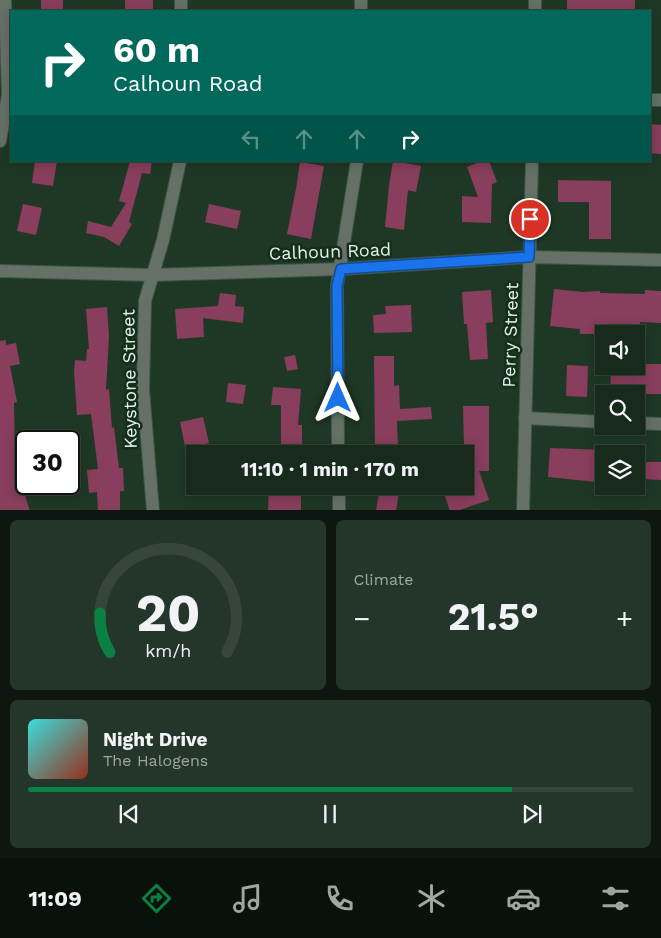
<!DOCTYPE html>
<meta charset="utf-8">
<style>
:root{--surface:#172a1c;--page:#243629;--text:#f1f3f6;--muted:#9ea7a3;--line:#36463b;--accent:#0b8043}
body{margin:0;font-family:"Work Sans",sans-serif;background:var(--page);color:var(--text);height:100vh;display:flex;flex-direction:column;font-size:19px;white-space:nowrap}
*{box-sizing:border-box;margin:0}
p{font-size:16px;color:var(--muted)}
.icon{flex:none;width:28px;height:28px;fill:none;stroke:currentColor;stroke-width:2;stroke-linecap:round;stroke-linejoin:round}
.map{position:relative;height:510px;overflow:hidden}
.sheet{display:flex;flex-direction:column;gap:10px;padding:10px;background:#0d170f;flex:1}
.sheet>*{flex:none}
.banner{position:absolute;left:10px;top:10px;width:641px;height:152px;border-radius:0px;box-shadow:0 2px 12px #0003,0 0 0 1px var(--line);background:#00695c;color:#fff;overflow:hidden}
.fabs{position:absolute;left:595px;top:325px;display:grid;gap:10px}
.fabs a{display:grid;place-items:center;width:50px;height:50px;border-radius:0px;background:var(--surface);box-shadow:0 2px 12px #0003,0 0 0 1px var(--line);font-size:25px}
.speed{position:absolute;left:15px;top:430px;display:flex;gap:10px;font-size:25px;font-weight:700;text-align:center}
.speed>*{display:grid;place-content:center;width:65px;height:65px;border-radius:50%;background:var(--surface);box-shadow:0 2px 12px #0003,0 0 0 1px var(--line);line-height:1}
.speed .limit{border:2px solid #111;border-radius:8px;background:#fff;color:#111}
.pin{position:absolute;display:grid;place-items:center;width:42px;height:42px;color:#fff;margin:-21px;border:2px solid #fff;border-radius:50%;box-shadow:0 1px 5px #0007}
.me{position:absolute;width:55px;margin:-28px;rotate:0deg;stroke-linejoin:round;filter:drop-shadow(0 0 4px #0008)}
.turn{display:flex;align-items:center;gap:18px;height:105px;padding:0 20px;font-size:22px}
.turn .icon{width:65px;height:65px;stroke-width:2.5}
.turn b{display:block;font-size:35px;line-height:42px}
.lanes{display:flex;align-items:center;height:48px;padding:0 20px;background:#0003;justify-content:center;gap:25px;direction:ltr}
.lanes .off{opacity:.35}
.big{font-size:38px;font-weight:700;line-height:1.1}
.sheet .tile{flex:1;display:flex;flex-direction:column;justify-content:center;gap:8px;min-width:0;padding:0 18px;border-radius:8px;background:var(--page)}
.sheet .dial{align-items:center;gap:0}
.dial svg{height:130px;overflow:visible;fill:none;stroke:var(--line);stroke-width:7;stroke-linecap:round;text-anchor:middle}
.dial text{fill:var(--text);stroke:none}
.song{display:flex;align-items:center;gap:15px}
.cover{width:60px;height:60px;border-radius:8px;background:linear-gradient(135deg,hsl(180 70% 55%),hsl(10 70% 35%))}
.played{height:5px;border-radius:2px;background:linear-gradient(90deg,var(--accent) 80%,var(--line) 80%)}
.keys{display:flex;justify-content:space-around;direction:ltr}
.heat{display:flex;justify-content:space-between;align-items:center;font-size:28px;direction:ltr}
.sheet .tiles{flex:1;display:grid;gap:10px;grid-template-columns:1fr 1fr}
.tile:last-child{grid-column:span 2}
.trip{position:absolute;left:186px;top:445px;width:288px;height:50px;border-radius:0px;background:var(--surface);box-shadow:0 2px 12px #0003,0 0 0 1px var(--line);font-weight:700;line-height:50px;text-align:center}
.tab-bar{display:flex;height:80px;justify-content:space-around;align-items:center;background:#09110b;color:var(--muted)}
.tab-bar .icon{width:35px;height:35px}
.tab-bar .current{color:var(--accent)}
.tab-bar b{font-size:22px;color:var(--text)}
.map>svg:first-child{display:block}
.building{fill:#883e5c}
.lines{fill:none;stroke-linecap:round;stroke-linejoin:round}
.minor-casing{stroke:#3e5644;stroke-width:14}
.tertiary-casing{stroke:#3e5644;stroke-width:14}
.minor{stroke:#657167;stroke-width:12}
.tertiary{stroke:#657167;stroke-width:12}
.route-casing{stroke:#114b97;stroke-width:12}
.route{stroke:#1a73e8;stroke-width:9}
.labels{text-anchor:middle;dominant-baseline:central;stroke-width:5;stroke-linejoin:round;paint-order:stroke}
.street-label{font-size:18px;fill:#e3f2e6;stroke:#152e1b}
</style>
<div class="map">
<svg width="661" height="511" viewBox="0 0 661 511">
<rect width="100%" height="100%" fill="#1f3825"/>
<g class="building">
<rect x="41" y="0" width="22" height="11"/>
<rect x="125" y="0" width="28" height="11"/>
<rect x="567" y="0" width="68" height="11"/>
<path d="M650 124 661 125V154L650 153Z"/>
<path d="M35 161H57L53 186 32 183Z"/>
<path d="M130 161H152L150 174 142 173 129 222 132 224 119 246 104 237 86 233 88 221 111 227 126 203 119 201Z"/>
<path d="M393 161 421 166 416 192 408 190 404 230 385 227 389 186Z"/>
<path d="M482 161H489L497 182 492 184 491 223 462 222V196L478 197 467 167Z"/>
<path d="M300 162 324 166 311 239 287 234 296 189Z"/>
<path d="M558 180 611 181V239H589V202H558Z"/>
<path d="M23 204 42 208 36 235 17 231Z"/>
<path d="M209 204 241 211 237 229 205 222Z"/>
<path d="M554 289 583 292 600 291V293L645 294V290L661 291V323L640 322V334H580V329L550 326Z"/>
<path d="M491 290 493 322 486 323 488 359 470 360 467 324H464L462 292Z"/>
<path d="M220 293 236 295 235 306 244 307 243 323 203 318 204 337 177 339 175 309 218 306Z"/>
<path d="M411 305 412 332 374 333 373 315 386 314 385 306Z"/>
<path d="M107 307 109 336 106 390 109 389 112 428 114 427 119 468H123L124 491H120V511H98L97 492 89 493 87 470 98 469 91 414 77 415 74 372 75 360 86 361 87 349H89L86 309Z"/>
<path d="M6 340V345L16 343 20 364 10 366 17 402 14 403 15 455 26 453V485L22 486 30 511H0V341Z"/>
<path d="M295 355 298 369 287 371 284 357Z"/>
<path d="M374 356H394V386L399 385 400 409 431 407 432 419 397 421 398 449 375 450Z"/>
<path d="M645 364H661V394H610L611 370 644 372Z"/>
<path d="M567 365 588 366 587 397 566 396Z"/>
<path d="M228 383 246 385 243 404 226 402Z"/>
<path d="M273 387 301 389 298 425H302V452H281V405H271Z"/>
<path d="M463 406H489V471H479L489 500 457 511H450L444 493 465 486Z"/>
<path d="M203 417 209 443 195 446V470L190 471 180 422Z"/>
<path d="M550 448 604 450 603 473H598L597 482 548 477Z"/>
<path d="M645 462H661V480L644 479Z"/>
<path d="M269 486H301V511H268Z"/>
<path d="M380 486H400L396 511H376Z"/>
</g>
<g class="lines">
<defs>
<g id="minor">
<path d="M181 0V11"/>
<path d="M361 11V0"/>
<path d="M535 11V0"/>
<path d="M650 100H661"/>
<path d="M0 141 8 95 5 0"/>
<path d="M525 418 604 422"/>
<path d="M636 423 661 424"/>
<path d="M338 454 337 286 357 161"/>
<path d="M339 486V511"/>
<path d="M153 511 143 389 145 301 163 240 180 161"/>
<path d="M523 511 532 161"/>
</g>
<path id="tertiary" d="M0 271 152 275 341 269 529 257 661 260"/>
</defs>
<use href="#minor" class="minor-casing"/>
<use href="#tertiary" class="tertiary-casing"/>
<use href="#minor" class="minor"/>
<use href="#tertiary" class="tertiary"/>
</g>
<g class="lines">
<defs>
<path id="route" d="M338 398 337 286 341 269 529 257 530 219"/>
</defs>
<use href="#route" class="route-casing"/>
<use href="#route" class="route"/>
</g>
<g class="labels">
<g class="street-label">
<text transform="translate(330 251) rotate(-2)">Calhoun Road</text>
<text transform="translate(510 335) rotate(-88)">Perry Street</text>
<text transform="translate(129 379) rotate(-91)">Keystone Street</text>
</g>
</g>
</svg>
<div class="fabs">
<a><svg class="icon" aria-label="sound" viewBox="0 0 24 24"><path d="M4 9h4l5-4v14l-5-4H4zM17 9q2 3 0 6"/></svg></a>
<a><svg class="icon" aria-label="search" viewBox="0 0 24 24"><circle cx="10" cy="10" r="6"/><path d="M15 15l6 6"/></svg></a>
<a><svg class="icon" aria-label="layers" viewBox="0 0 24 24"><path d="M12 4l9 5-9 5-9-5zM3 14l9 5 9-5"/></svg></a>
</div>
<div class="speed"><div class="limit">30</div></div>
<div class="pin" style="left:530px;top:219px;background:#d93025"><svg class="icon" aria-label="arrive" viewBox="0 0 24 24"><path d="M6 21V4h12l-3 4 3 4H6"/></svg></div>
<svg class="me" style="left:338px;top:398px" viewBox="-20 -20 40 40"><path d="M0-17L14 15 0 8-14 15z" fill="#1a73e8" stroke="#fff" stroke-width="4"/></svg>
<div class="trip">11:10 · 1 min · 170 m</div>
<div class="banner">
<div class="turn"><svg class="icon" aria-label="right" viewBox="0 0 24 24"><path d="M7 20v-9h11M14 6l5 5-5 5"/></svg><div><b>60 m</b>Calhoun Road</div></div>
<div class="lanes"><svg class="icon off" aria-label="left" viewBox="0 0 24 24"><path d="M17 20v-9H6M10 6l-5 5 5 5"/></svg><svg class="icon off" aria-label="ahead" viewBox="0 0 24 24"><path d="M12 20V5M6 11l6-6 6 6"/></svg><svg class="icon off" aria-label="ahead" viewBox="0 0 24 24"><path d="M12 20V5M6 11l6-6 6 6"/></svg><svg class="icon" aria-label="right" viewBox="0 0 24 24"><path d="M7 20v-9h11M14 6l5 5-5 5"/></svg></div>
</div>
</div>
<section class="sheet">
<div class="tiles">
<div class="tile dial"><svg viewBox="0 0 100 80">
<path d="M14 69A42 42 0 1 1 86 69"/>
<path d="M14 69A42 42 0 0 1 8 45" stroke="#0b8043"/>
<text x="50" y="56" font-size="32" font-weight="700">20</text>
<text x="50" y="72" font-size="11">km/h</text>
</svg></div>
<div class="tile"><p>Climate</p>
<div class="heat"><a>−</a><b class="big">21.5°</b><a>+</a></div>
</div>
<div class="tile">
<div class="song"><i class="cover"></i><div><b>Night Drive</b><p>The Halogens</p></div></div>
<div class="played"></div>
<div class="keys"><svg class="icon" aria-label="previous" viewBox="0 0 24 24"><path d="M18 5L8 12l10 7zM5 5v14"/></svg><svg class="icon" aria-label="pause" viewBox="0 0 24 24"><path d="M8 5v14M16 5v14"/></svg><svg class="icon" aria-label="next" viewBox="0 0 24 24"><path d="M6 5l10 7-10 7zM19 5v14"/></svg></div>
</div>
</div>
</section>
<nav class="tab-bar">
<b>11:09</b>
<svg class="icon current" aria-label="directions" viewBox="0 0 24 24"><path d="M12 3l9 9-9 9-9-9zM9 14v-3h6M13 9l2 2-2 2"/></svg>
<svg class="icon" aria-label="music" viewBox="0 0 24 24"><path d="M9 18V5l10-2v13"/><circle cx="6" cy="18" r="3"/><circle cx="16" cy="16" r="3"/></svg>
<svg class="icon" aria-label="phone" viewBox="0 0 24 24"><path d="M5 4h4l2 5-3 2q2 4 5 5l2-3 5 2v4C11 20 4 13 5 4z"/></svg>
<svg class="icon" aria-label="climate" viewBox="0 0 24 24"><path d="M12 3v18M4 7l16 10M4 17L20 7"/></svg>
<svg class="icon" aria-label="car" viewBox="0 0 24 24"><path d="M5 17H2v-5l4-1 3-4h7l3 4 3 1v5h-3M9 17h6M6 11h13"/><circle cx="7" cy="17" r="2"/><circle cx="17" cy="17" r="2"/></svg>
<svg class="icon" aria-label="filters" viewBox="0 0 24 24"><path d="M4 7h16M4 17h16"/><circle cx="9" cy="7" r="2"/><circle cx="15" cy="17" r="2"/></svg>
</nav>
